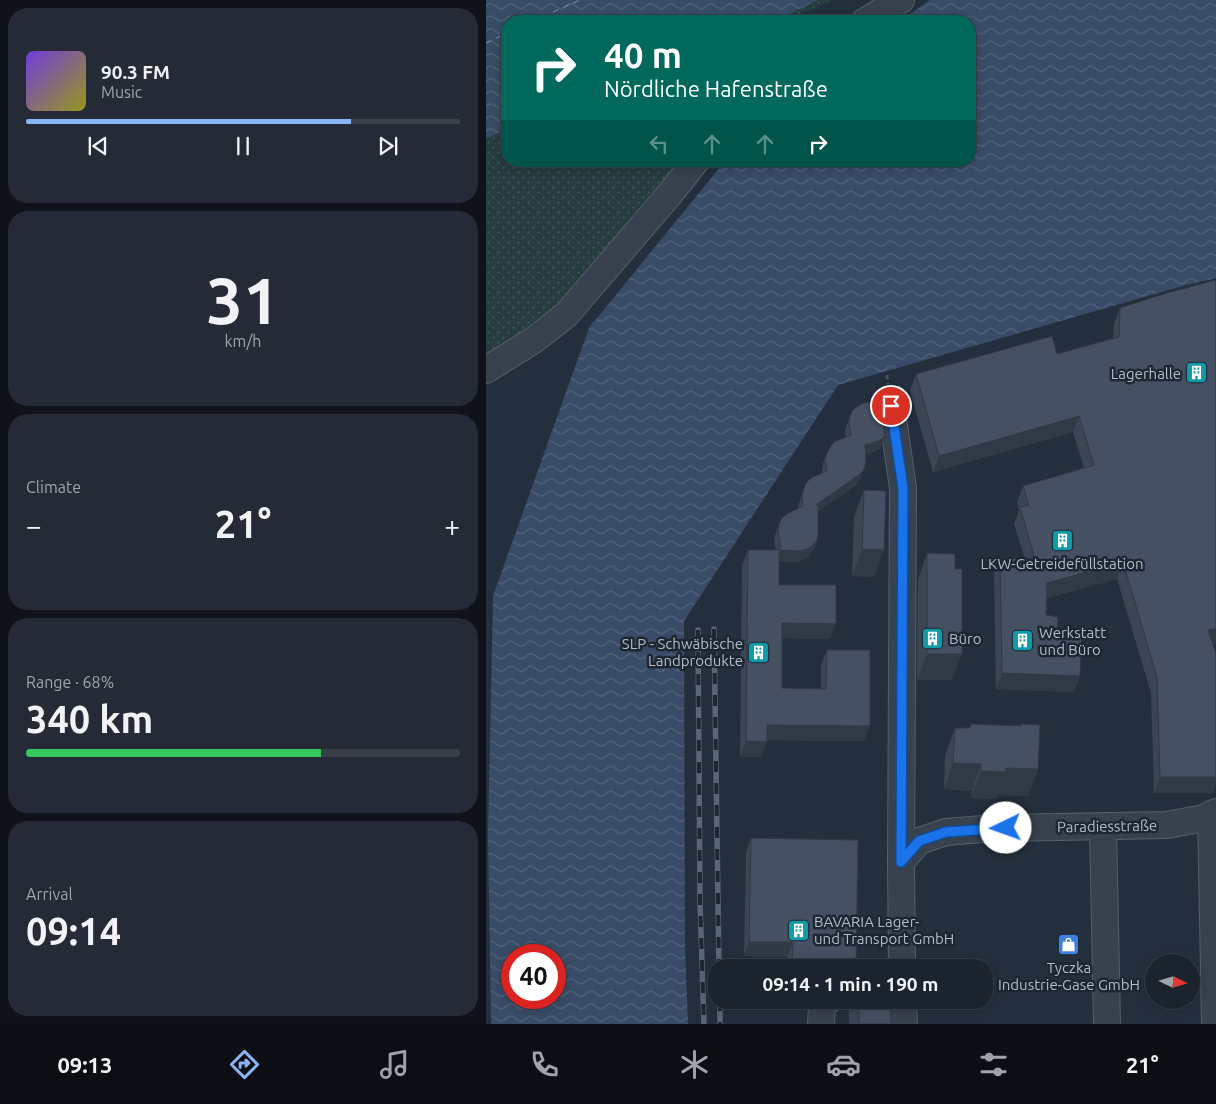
<!DOCTYPE html>
<meta charset="utf-8">
<style>
:root{--surface:#1b232e;--page:#242b36;--text:#f1f3f6;--muted:#a0a4aa;--line:#39404a;--accent:#8ab4f8}
body{margin:0;font-family:Ubuntu,sans-serif;background:var(--page);color:var(--text);height:100vh;display:flex;flex-direction:column;font-size:19px;white-space:nowrap}
*{box-sizing:border-box;margin:0}
p{font-size:16px;color:var(--muted)}
.icon{flex:none;width:28px;height:28px;fill:none;stroke:currentColor;stroke-width:2;stroke-linecap:round;stroke-linejoin:round}
.map{position:relative;flex:1;overflow:hidden}
.sheet{display:flex;flex-direction:column;gap:8px;padding:8px;background:#0f1319;width:486px}
.sheet>*{flex:none}
.hud{position:absolute;left:15px;top:15px;width:475px;height:152px;border-radius:20px;box-shadow:0 2px 12px #0003,0 0 0 1px var(--line);background:#00695c;color:#fff;overflow:hidden}
.needle{width:32px;rotate:95deg}
.fabs{position:absolute;left:659px;top:954px;display:grid;gap:10px}
.fabs a{display:grid;place-items:center;width:55px;height:55px;border-radius:50%;background:var(--surface);box-shadow:0 2px 12px #0003,0 0 0 1px var(--line);font-size:25px}
.speed{position:absolute;left:15px;top:944px;display:flex;gap:10px;font-size:25px;font-weight:700;text-align:center}
.speed>*{display:grid;place-content:center;width:65px;height:65px;border-radius:50%;background:var(--surface);box-shadow:0 2px 12px #0003,0 0 0 1px var(--line);line-height:1}
.speed .limit{border:8px solid #d22;background:#fff;color:#111}
.pin{position:absolute;display:grid;place-items:center;width:42px;height:42px;color:#fff;margin:-21px;border:2px solid #fff;border-radius:50%;box-shadow:0 1px 5px #0007}
.me{position:absolute;width:55px;margin:-28px;rotate:267deg;stroke-linejoin:round;filter:drop-shadow(0 0 4px #0008)}
.turn{display:flex;align-items:center;gap:18px;height:105px;padding:0 20px;font-size:22px}
.turn .icon{width:65px;height:65px;stroke-width:2.5}
.turn b{display:block;font-size:35px;line-height:42px}
.lanes{display:flex;align-items:center;height:48px;padding:0 20px;background:#0003;justify-content:center;gap:25px;direction:ltr}
.lanes .off{opacity:.35}
.big{font-size:38px;font-weight:700;line-height:1.1}
.sheet .widget{flex:1;display:flex;flex-direction:column;justify-content:center;gap:8px;min-width:0;padding:0 18px;border-radius:20px;background:var(--page)}
.sheet .dial{align-items:center;gap:0}
.dial b{font-size:65px;line-height:1}
.song{display:flex;align-items:center;gap:15px}
.cover{width:60px;height:60px;border-radius:8px;background:linear-gradient(135deg,hsl(260 70% 55%),hsl(60 70% 35%))}
.played{height:5px;border-radius:2px;background:linear-gradient(90deg,var(--accent) 75%,var(--line) 75%)}
.keys{display:flex;justify-content:space-around;direction:ltr}
.heat{display:flex;justify-content:space-between;align-items:center;font-size:28px;direction:ltr}
.charge{height:8px;border-radius:4px;background:linear-gradient(90deg,#34c759 68%,var(--line) 0)}
.trip{position:absolute;left:222px;top:959px;width:285px;height:50px;border-radius:20px;background:var(--surface);box-shadow:0 2px 12px #0003,0 0 0 1px var(--line);font-weight:700;line-height:50px;text-align:center}
.menu{display:flex;height:80px;justify-content:space-around;align-items:center;background:#0b0e12;color:var(--muted)}
.menu .icon{width:35px;height:35px}
.menu .selected{color:var(--accent)}
.menu b{font-size:22px;color:var(--text)}
main{display:flex;flex:1;min-height:0}
.map>svg:first-child{display:block}
.grass{fill:url(#grass-dots)}
.water{fill:url(#water-waves);fill-rule:evenodd}
.lines{fill:none;stroke-linecap:round;stroke-linejoin:round}
.ferry{stroke:#7c92b1;stroke-width:1;stroke-dasharray:6 5;stroke-linecap:butt}
.minor-casing{stroke:#565f6c;stroke-width:28}
.path{stroke:#44595c;stroke-width:3;stroke-dasharray:4 4;stroke-linecap:butt}
.minor{stroke:#38414e;stroke-width:26}
.rail-casing{stroke:#5a6575;stroke-width:5.5}
.rail{stroke:#1d2633;stroke-width:4;stroke-dasharray:11;stroke-linecap:butt}
.wall{fill:#3b4654}
.shaded-wall{fill:#303945}
.building{fill:#455162;stroke:#303945}
.route-casing{stroke:#114b97;stroke-width:12}
.route{stroke:#1a73e8;stroke-width:9}
.labels{text-anchor:middle;dominant-baseline:central;stroke-width:5;stroke-linejoin:round;paint-order:stroke}
.poi-label{font-size:15px;fill:#b4bcc9;stroke:#1d2633;text-anchor:start}
.street-label{font-size:15px;fill:#b4bcc9;stroke:#1d2633}
</style>
<main>
<section class="sheet">
<div class="widget">
<div class="song"><i class="cover"></i><div><b>90.3 FM</b><p>Music</p></div></div>
<div class="played"></div>
<div class="keys"><svg class="icon" aria-label="previous" viewBox="0 0 24 24"><path d="M18 5L8 12l10 7zM5 5v14"/></svg><svg class="icon" aria-label="pause" viewBox="0 0 24 24"><path d="M8 5v14M16 5v14"/></svg><svg class="icon" aria-label="next" viewBox="0 0 24 24"><path d="M6 5l10 7-10 7zM19 5v14"/></svg></div>
</div>
<div class="widget dial"><b>31</b><p>km/h</p></div>
<div class="widget"><p>Climate</p>
<div class="heat"><a>−</a><b class="big">21°</b><a>+</a></div>
</div>
<div class="widget"><p>Range · 68%</p><b class="big">340 km</b><div class="charge"></div></div>
<div class="widget"><p>Arrival</p><b class="big">09:14</b></div>
</section>
<div class="map">
<svg width="730" height="1024" viewBox="0 0 730 1024">
<defs>
<pattern id="grass-dots" width="8" height="8" patternUnits="userSpaceOnUse" patternTransform="scale(1.25)"><rect width="8" height="8" fill="#263c3f"/><path d="M2 2h.1M6 6h.1" fill="none" stroke="#435659" stroke-width="1.8" stroke-linecap="round"/></pattern>
<pattern id="water-waves" width="16" height="10" patternUnits="userSpaceOnUse" patternTransform="scale(1.25)"><rect width="16" height="10" fill="#394c67"/><path d="M0 5q4-4 8 0t8 0" fill="none" stroke="#53647b"/></pattern>
</defs>
<rect width="100%" height="100%" fill="#242f3e"/>
<g class="grass">
<path d="M332 0H348L298 21H290Z"/>
<path d="M21 129V161H204L101 284 0 362V139Z"/>
</g>
<g class="water">
<path d="M0 0H332L290 21H21V129L0 139Z"/>
<path d="M444 0H730V278L693 287 352 385 198 621 199 948 202 1024H5L2 833 7 596 103 328 239 161H484V21H414ZM26 955H69V998H26Z"/>
</g>
<g class="lines">
<g class="ferry">
<path d="M47 21 94 0"/>
<path d="M0 43 21 33"/>
</g>
<defs>
<g id="minor">
<path d="M379 21 415 0"/>
<path d="M0 370 48 340 80 315 183 195 210 161"/>
<path d="M405 405 417 488 415 862"/>
<path d="M725 814 729 1024"/>
<path d="M617 826 621 1024"/>
<path d="M416 968 415 862 433 841 460 832 510 828 681 825 718 818 730 812"/>
<path d="M417 1000 418 1024"/>
<path d="M335 1024 336 1004 343 1000"/>
</g>
</defs>
<use href="#minor" class="minor-casing"/>
<path class="path" d="M401 375 402 384"/>
<use href="#minor" class="minor"/>
<defs>
<g id="rail">
<path d="M228 629 233 968"/>
<path d="M212 630 214 902 218 1024"/>
<path d="M234 1000V1024"/>
</g>
</defs>
<use href="#rail" class="rail-casing"/>
<use href="#rail" class="rail"/>
</g>
<g class="wall">
<path d="M634 308 727 644V793H668L665 693 631 579 561 598 560 615 571 632 594 676 588 692 510 689 508 574 514 558 539 559 528 524 533 510 531 502 537 486 598 468 587 432 447 472 424 391 430 374 571 354 627 338 628 324Z"/>
<path d="M364 416 396 445 394 448 388 452 379 454 374 479 370 485 332 511 331 540 327 551 323 556 317 560 311 562 293 561V585L344 639 296 638V688L335 689V665L341 650 378 741 281 740 276 757H254L256 565 262 550H290L288 541 289 535 293 524 312 509V506L320 483 336 473V470L337 463 341 453 360 438 359 433 360 427Z"/>
<path d="M378 490 388 577 366 576 368 517Z"/>
<path d="M441 553 469 569 466 680H431L432 580Z"/>
<path d="M485 724 534 726 535 724 552 769 542 796 512 795 510 799 485 798 486 791 458 789 459 755 469 728H483Z"/>
<path d="M265 838 370 968H301V957L258 956 260 853Z"/>
<path d="M367 1000H404L405 1024H363V1011Z"/>
</g>
<g class="shaded-wall">
<path d="M593 416 587 432 447 472 453 456Z"/>
<path d="M399 435 396 445 394 448 388 452 375 455 379 445Z"/>
<path d="M378 469 374 479 370 485 326 516 330 505Z"/>
<path d="M331 540 327 551 323 556 317 560 311 562 292 560 295 550Z"/>
<path d="M376 549 398 550 388 577 366 576Z"/>
<path d="M637 562 631 579 555 600 561 583Z"/>
<path d="M296 623 350 624 344 639 291 638Z"/>
<path d="M730 629V644L716 646 722 630Z"/>
<path d="M441 654H476L466 680H431Z"/>
<path d="M516 673 594 676 588 692 510 689Z"/>
<path d="M281 725 384 726 378 741 276 740Z"/>
<path d="M260 741 281 742 276 757H254Z"/>
<path d="M467 763 495 764 486 791 458 789Z"/>
<path d="M520 768 552 769 542 796 512 795 510 799 485 798 495 771Z"/>
<path d="M674 777H730V784L727 793H668Z"/>
<path d="M263 942H307L301 957 258 956Z"/>
</g>
<g class="building">
<path d="M730 280V629L722 630 730 653V777H674L671 677 637 562 561 583 560 615 572 617 571 632 596 633 594 676 516 673 514 558 549 559 534 507 543 505 537 486 608 465 593 416 453 456 430 374 566 336 571 354 633 337 634 308 681 293Z"/>
<path d="M385 402 395 407 399 435 397 438 392 441 379 445 380 462 378 469 374 474 330 505H332V534L331 540 326 546 321 549 314 551 295 550 292 531 293 524 296 518 301 514 317 506 316 495 320 483 325 478 341 471 339 460 341 453 344 447 348 442 365 435 363 423 364 416 367 410 372 406 378 403Z"/>
<path d="M378 490 400 491 398 550 376 549Z"/>
<path d="M262 550H293V585H350V624L296 623V688L340 689 341 650H384V726L281 725V742L260 741Z"/>
<path d="M441 553 469 554V569H476V654H441Z"/>
<path d="M485 724 535 726V724L554 725 552 769 520 768V772L495 771V764L467 763 469 728H484Z"/>
<path d="M265 838 372 840 370 968H306L307 942H263Z"/>
<path d="M373 1000H404L405 1024H373Z"/>
</g>
<g class="lines">
<defs>
<path id="route" d="M405 406 417 488 415 862 433 841 460 832 520 828"/>
</defs>
<use href="#route" class="route-casing"/>
<use href="#route" class="route"/>
</g>
<defs>
<symbol id="building-square" viewBox="-11 -11 22 22"><rect x="-9" y="-9" width="18" height="18" rx="4" fill="#0f9aa8" stroke="#1d2633"/><path d="M-4-6H4V6H1V3H-1V6H-4ZM-2.5-4.3h1.7v1.8h-1.7ZM.8-4.3h1.7v1.8H.8ZM-2.5-1h1.7V.8h-1.7ZM.8-1h1.7V.8H.8Z" fill="#fff"/></symbol>
<symbol id="shop-square" viewBox="-11 -11 22 22"><rect x="-9" y="-9" width="18" height="18" rx="4" fill="#3f7fe0" stroke="#1d2633"/><path d="M-5-2.5h2.3a2.7 3.5 0 0 1 5.4 0H5L5.5 6h-11ZM-1.5-2.5h3a1.5 2.3 0 0 0-3 0Z" fill="#fff"/></symbol>
</defs>
<g fill-rule="evenodd">
<use href="#building-square" x="698" y="360" width="25" height="25"/>
<use href="#building-square" x="564" y="528" width="25" height="25"/>
<use href="#building-square" x="434" y="626" width="25" height="25"/>
<use href="#building-square" x="524" y="628" width="25" height="25"/>
<use href="#building-square" x="260" y="640" width="25" height="25"/>
<use href="#building-square" x="300" y="918" width="25" height="25"/>
<use href="#shop-square" x="570" y="932" width="25" height="25"/>
</g>
<g class="labels">
<g class="poi-label">
<text x="695" y="373" text-anchor="end">Lagerhalle</text>
<text x="576" y="563" text-anchor="middle">LKW-Getreidefüllstation</text>
<text x="553" y="632">Werkstatt<tspan x="553" dy="17">und Büro</tspan></text>
<text x="463" y="638">Büro</text>
<text x="257" y="643" text-anchor="end">SLP - Schwäbische<tspan x="257" dy="17">Landprodukte</tspan></text>
<text x="328" y="921">BAVARIA Lager-<tspan x="328" dy="17">und Transport GmbH</tspan></text>
<text x="583" y="967" text-anchor="middle">Tyczka<tspan x="583" dy="17">Industrie-Gase GmbH</tspan></text>
</g>
<g class="street-label">
<text transform="translate(621 826) rotate(-1)">Paradiesstraße</text>
</g>
</g>
</svg>
<div class="fabs">
<a><svg class="needle" viewBox="-14 -14 28 28"><path d="M0-13l5 13h-10z" fill="#e53935"/><path d="M0 13l5-13h-10z" fill="#a0a4aa"/></svg></a>
</div>
<div class="speed"><div class="limit">40</div></div>
<div class="pin" style="left:405px;top:406px;background:#d93025"><svg class="icon" aria-label="arrive" viewBox="0 0 24 24"><path d="M6 21V4h12l-3 4 3 4H6"/></svg></div>
<svg class="me" style="left:520px;top:828px" viewBox="-20 -20 40 40"><circle r="19" fill="#fff"/><path d="M0-13L10 11 0 6-10 11z" fill="#1a73e8"/></svg>
<div class="trip">09:14 · 1 min · 190 m</div>
<div class="hud">
<div class="turn"><svg class="icon" aria-label="right" viewBox="0 0 24 24"><path d="M7 20v-9h11M14 6l5 5-5 5"/></svg><div><b>40 m</b>Nördliche Hafenstraße</div></div>
<div class="lanes"><svg class="icon off" aria-label="left" viewBox="0 0 24 24"><path d="M17 20v-9H6M10 6l-5 5 5 5"/></svg><svg class="icon off" aria-label="ahead" viewBox="0 0 24 24"><path d="M12 20V5M6 11l6-6 6 6"/></svg><svg class="icon off" aria-label="ahead" viewBox="0 0 24 24"><path d="M12 20V5M6 11l6-6 6 6"/></svg><svg class="icon" aria-label="right" viewBox="0 0 24 24"><path d="M7 20v-9h11M14 6l5 5-5 5"/></svg></div>
</div>
</div>
</main>
<nav class="menu">
<b>09:13</b>
<svg class="icon selected" aria-label="directions" viewBox="0 0 24 24"><path d="M12 3l9 9-9 9-9-9zM9 14v-3h6M13 9l2 2-2 2"/></svg>
<svg class="icon" aria-label="music" viewBox="0 0 24 24"><path d="M9 18V5l10-2v13"/><circle cx="6" cy="18" r="3"/><circle cx="16" cy="16" r="3"/></svg>
<svg class="icon" aria-label="phone" viewBox="0 0 24 24"><path d="M5 4h4l2 5-3 2q2 4 5 5l2-3 5 2v4C11 20 4 13 5 4z"/></svg>
<svg class="icon" aria-label="climate" viewBox="0 0 24 24"><path d="M12 3v18M4 7l16 10M4 17L20 7"/></svg>
<svg class="icon" aria-label="car" viewBox="0 0 24 24"><path d="M5 17H2v-5l4-1 3-4h7l3 4 3 1v5h-3M9 17h6M6 11h13"/><circle cx="7" cy="17" r="2"/><circle cx="17" cy="17" r="2"/></svg>
<svg class="icon" aria-label="filters" viewBox="0 0 24 24"><path d="M4 7h16M4 17h16"/><circle cx="9" cy="7" r="2"/><circle cx="15" cy="17" r="2"/></svg>
<b>21°</b>
</nav>
